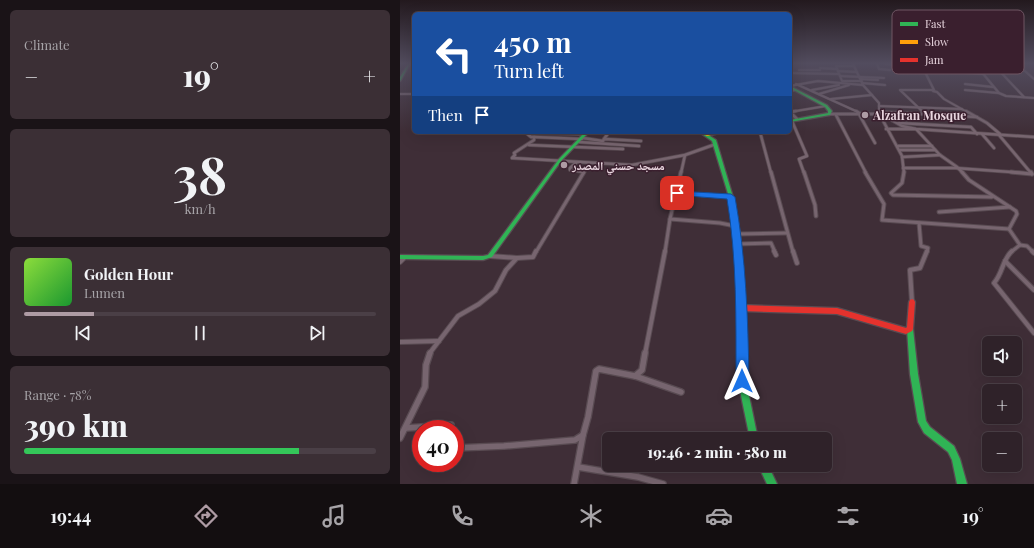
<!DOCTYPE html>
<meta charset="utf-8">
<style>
:root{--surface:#2f2229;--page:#3b2f35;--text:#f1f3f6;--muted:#a7a4a8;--line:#4a3f46;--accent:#ae9ba4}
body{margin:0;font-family:"Playfair Display","Noto Naskh Arabic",serif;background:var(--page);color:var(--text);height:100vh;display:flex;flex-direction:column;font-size:15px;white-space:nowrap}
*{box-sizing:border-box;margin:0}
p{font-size:13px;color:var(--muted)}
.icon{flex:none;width:22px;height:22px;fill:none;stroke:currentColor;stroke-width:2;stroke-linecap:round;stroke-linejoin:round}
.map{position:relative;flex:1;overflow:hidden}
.sheet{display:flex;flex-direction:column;gap:10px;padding:10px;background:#1a1317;width:400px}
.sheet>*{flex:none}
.hud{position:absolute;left:12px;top:12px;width:380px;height:122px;border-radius:6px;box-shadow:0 4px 16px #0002,0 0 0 1px var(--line);background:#1a4fa0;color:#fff;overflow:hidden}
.controls{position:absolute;left:582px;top:336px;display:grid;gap:8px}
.controls a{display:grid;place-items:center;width:40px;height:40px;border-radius:6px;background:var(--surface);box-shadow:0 4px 16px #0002,0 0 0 1px var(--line);font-size:20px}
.speed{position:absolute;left:12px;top:420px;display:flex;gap:8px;font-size:20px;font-weight:700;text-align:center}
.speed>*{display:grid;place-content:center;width:52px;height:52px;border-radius:50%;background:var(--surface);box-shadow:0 4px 16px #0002,0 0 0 1px var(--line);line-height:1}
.speed .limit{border:6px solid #d22;background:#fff;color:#111}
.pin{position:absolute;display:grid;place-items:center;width:34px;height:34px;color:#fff;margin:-17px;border-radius:8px;box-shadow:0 2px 6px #0006}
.me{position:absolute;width:44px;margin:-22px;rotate:0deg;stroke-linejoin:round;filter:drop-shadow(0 0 3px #0008)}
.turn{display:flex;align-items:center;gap:14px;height:84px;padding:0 16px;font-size:18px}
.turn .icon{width:52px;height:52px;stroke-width:2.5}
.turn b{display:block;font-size:28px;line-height:34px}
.then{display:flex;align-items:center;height:38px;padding:0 16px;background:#0003;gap:8px;font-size:15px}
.big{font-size:30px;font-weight:800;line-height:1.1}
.sheet .widget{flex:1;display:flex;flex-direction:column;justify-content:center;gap:6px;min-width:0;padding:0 14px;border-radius:6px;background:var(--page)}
.sheet .dial{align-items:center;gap:0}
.dial b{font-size:52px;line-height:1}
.song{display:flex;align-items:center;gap:12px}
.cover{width:48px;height:48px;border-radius:6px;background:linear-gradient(135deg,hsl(90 70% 55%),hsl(130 70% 35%))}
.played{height:4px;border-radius:2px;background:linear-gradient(90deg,var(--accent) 20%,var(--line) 20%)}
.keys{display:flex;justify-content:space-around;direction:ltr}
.heat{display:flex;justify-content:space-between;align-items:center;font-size:22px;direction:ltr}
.charge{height:6px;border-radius:3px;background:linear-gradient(90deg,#34c759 78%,var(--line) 0)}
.trip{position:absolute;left:202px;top:432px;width:230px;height:40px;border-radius:6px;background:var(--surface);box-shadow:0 4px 16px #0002,0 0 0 1px var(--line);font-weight:800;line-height:40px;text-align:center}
.tabs{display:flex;height:64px;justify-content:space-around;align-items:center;background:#130e10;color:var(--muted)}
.tabs .icon{width:28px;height:28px}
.tabs .active{color:var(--accent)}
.tabs b{font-size:18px;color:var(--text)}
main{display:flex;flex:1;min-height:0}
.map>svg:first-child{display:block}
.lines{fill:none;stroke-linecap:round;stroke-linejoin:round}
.street-far4-casing{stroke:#594b52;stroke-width:3}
.street-far3-casing{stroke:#594b52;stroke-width:4}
.street-far2-casing{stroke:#594b52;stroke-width:5}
.street-far1-casing{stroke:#594b52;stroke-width:6}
.street-casing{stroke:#594b52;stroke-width:8}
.fast-casing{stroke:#594b52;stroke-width:2.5}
.slow-casing{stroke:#594b52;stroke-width:2.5}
.jam-casing{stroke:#594b52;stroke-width:2.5}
.street-far4{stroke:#77656f;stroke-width:2}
.street-far3{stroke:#77656f;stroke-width:2.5}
.street-far2{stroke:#77656f;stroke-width:3}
.street-far1{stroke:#77656f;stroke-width:4}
.street{stroke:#77656f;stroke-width:5.5}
.fast{fill:#30b455;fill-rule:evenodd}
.slow{fill:#ff9f0a;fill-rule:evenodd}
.jam{fill:#e5322d;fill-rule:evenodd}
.route{fill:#1a73e8;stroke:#114b97}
.poi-dot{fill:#ae9ba4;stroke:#3a1f2e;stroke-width:1.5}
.labels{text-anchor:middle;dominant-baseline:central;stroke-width:3;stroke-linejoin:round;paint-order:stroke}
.far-poi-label{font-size:12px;font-weight:bold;fill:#e9d6df;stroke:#3a1f2e;text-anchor:start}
.key{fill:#3a1f2e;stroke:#6f5663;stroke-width:1}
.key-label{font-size:11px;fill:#e9d6df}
</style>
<main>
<section class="sheet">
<div class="widget"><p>Climate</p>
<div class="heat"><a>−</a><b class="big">19°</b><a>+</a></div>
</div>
<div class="widget dial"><b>38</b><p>km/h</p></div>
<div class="widget">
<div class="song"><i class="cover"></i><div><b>Golden Hour</b><p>Lumen</p></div></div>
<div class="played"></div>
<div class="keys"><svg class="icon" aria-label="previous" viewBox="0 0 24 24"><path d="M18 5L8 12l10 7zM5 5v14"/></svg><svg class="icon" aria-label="pause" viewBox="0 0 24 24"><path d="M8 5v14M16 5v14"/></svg><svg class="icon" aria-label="next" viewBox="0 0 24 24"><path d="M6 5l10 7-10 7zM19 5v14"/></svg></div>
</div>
<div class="widget"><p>Range · 78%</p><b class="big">390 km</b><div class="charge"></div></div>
</section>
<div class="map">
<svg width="634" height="484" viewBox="0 0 634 484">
<rect width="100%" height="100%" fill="#3f2e37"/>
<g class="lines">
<defs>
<g id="street-far4">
<path d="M453 64 463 85 479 103V112"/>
<path d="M477 64 479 69 490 70"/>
<path d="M486 64 501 65"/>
<path d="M521 64 534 90H500L523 112"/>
<path d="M575 64 599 93 606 96 634 98"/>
<path d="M593 64 624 97"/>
<path d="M600 64 606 70"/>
<path d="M617 64 634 79"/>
<path d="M454 66H436L442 81H462"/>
<path d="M420 68 437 69"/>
<path d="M399 70H420"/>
<path d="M438 71 457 72"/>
<path d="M557 72 583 74"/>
<path d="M390 73 439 74"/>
<path d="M440 76 484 78"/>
<path d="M461 79 478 80"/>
<path d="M462 83 485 85"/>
<path d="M396 84 458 112"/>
<path d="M565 84 593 87"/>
<path d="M390 86 418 81 463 85"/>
<path d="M412 90 439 85"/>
<path d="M565 90 599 93"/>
<path d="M390 91 395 90"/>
<path d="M533 91 537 92 544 99 567 112"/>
<path d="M0 94H14"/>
<path d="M419 94 449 85"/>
<path d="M431 99 472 95"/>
<path d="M479 106 562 109"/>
<path d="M390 112 426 106"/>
</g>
<g id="street-far3">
<path d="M456 111 461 114"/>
<path d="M478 111 481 114 480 115 502 156 504 173"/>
<path d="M522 111 526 115"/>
<path d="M566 111 587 123 600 134"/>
<path d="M390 112 396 111"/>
<path d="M429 114H481L502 126 516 129 634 137"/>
<path d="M459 114 475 143"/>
<path d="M481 114 483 112 577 117"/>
<path d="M390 115H393L397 119"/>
<path d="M436 115 466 173"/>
<path d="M392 121 407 156 399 159 404 173"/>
<path d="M499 123 571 127 577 134"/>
<path d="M486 129H516L540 155 557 167 563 173"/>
<path d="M125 132 131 137H134V140L114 153 115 155 112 158 232 165 285 155 316 144"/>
<path d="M360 132 371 173"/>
<path d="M126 133 185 134"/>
<path d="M582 134 594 148"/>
<path d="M599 135 631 173"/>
<path d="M134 137 182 139"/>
<path d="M183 138 203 141 204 139 241 141"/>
<path d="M204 139 209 132"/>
<path d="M179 142 239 146"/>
<path d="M129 145 223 149"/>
<path d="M498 146H532"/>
<path d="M500 150H535"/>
<path d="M502 157 540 155"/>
<path d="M177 162 170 168V170L184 172 183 173"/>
<path d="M503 168H555L624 173"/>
<path d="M281 173 285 155"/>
</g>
<g id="street-far2">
<path d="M371 172 393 252"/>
<path d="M404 172 415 205 416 216"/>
<path d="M465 172 484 204 482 220 609 229"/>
<path d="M504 172 502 183 491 193 493 195 592 197"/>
<path d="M562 172 569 180 616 211 617 214 609 229 620 245 611 252"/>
<path d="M611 172 632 174"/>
<path d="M631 172 632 174"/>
<path d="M277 193 331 197"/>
<path d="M539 212 610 207"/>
<path d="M270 219 320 223 335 226"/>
<path d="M519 223 521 246 528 248 527 252"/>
<path d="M337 234 387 233"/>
<path d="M337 244 371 243 375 252"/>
<path d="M620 245 627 246 633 252"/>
<path d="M136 252 184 172"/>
<path d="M265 252 270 219 281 172"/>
</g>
<g id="street-far1">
<path d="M374 251 376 255"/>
<path d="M393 251 397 263"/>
<path d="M612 251C602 260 603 273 594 283L634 333"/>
<path d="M632 251 634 253"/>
<path d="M90 256 117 258"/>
<path d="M605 261 634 290"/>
<path d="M0 262 4 258"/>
<path d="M512 302 510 270 520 268 527 251"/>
<path d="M0 342 39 341"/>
<path d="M29 354 58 316 79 304 95 291 106 270 117 258 133 257 136 251"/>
<path d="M245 354 265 251"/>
</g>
<g id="street">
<path d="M235 376 242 370 245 353"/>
<path d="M6 428 51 425 50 429"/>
<path d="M0 438 25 387 26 365 30 353"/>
<path d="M55 448 104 446 175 440 183 435 188 417 196 371 199 369 235 376 281 392"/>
<path d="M178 467 238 477 263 484"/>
<path d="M174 484 183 435"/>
</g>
<g id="fast">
<path d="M8 64H10L1 80 0 81V77Z"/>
<path d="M390 86 427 105 432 111 430 115 390 122V120L428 113V111L425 107 390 88Z"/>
<path d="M185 132H189L161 161 92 257 83 260 0 259V255L83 256 88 255 159 159Z"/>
<path d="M299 132H304L316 140 333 197 340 234 345 308 346 381 358 439H350L338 381 339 308 334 234 329 197 312 141Z"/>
<path d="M510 326 512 327 513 329 518 374 526 421 530 427 554 446 560 459 567 484H557L552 460 548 452 524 433 518 422 510 374 507 329 508 327Z"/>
<path d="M358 465H368L377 484H367Z"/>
</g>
<path id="slow" d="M316 132H324L307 136 305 135Z"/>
<path id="jam" d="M512 299 514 300 515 302 513 329 512 331 506 334 437 314 342 311 340 310 339 308 340 306 342 305 437 308 506 328 507 327 509 302 510 300Z"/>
</defs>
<use href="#street-far4" class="street-far4-casing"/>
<use href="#street-far3" class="street-far3-casing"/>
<use href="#street-far2" class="street-far2-casing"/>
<use href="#street-far1" class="street-far1-casing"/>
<use href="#street" class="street-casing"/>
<use href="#fast" class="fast-casing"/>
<use href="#slow" class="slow-casing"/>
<use href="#jam" class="jam-casing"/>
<use href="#street-far4" class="street-far4"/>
<use href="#street-far3" class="street-far3"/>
<use href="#street-far2" class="street-far2"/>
<use href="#street-far1" class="street-far1"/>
<use href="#street" class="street"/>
<use href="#fast" class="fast"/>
<use href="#slow" class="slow"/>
<use href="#jam" class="jam"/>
</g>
<linearGradient id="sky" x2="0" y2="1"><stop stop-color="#23191e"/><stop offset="0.48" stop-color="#524c5e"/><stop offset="1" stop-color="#524c5e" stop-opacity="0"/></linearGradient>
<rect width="634" height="132" fill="url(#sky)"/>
<path class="route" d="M277 191 331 194 335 197C346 258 348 319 349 381L347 385 342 387 338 385 336 381C336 320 337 259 327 199L274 195 273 193Z"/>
<g class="poi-dot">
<circle cx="465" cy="115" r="4"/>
<circle cx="164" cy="165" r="4"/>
</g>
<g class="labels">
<g class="far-poi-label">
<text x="473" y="115">Alzafran Mosque</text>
<text x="172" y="165">مسجد حسني المصدر</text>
</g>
</g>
<rect x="492" y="10" width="132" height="64" rx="6" class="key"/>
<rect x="500" y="22" width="18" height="4" fill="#30b455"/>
<rect x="500" y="40" width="18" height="4" fill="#ff9f0a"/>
<rect x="500" y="58" width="18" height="4" fill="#e5322d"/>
<g class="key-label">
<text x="525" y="28">Fast</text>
<text x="525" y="46">Slow</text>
<text x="525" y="64">Jam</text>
</g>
</svg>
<div class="controls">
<a><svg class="icon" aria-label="sound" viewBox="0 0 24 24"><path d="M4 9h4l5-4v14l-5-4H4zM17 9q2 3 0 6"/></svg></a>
<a>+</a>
<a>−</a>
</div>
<div class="speed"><div class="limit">40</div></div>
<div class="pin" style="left:277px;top:193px;background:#d93025"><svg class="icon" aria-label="arrive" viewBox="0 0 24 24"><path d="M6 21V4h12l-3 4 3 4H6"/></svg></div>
<svg class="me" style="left:342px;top:381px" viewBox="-20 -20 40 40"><path d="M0-17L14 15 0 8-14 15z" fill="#1a73e8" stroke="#fff" stroke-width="4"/></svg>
<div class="trip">19:46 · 2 min · 580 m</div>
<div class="hud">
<div class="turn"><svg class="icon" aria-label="left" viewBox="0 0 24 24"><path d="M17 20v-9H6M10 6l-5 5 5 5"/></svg><div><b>450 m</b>Turn left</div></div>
<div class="then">Then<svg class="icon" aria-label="arrive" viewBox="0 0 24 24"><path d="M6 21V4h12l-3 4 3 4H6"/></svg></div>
</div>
</div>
</main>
<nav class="tabs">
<b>19:44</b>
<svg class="icon active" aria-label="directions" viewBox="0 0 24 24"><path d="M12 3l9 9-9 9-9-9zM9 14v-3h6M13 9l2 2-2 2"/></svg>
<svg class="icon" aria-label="music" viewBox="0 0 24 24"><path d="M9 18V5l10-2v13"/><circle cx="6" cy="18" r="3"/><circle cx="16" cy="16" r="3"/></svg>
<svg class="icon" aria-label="phone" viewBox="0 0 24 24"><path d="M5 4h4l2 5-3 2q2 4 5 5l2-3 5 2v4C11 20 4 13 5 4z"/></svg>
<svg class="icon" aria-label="climate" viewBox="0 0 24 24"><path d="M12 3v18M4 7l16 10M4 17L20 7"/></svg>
<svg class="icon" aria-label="car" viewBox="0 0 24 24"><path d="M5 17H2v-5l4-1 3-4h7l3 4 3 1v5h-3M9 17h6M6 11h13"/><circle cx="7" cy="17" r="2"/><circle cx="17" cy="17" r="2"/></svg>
<svg class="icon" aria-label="filters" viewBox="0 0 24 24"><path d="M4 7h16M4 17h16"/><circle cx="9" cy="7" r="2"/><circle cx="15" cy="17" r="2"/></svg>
<b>19°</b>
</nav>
